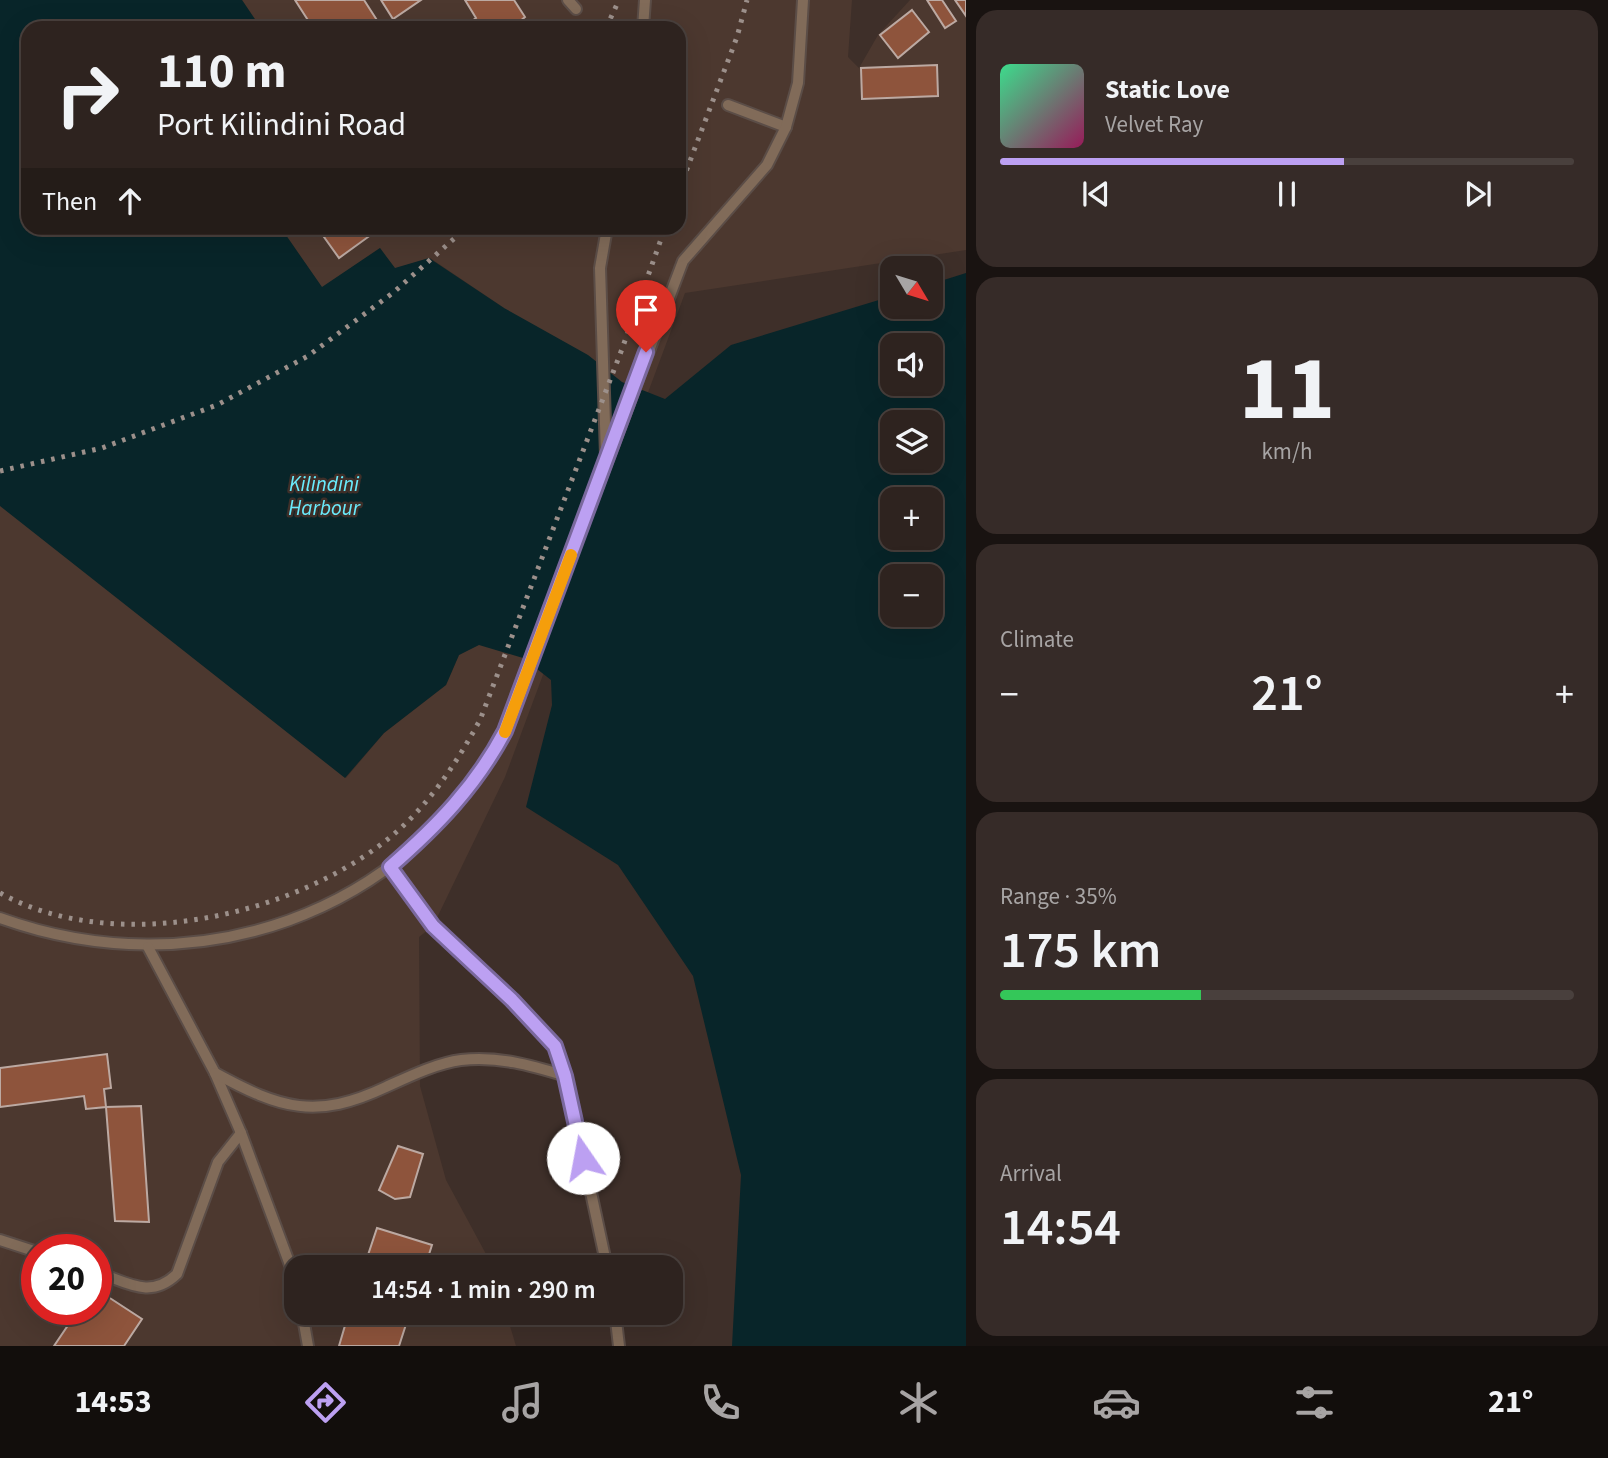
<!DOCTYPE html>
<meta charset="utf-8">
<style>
:root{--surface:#2e231f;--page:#362b28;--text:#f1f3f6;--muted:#a7a4a4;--line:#49403d;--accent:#bca0f2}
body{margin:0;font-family:"Source Sans 3",sans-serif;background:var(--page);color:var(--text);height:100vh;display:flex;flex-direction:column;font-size:26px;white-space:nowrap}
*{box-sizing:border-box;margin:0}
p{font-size:23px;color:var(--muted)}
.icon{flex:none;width:38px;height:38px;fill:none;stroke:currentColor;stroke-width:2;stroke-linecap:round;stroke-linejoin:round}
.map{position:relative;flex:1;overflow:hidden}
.panel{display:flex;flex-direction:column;gap:10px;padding:10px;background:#191311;width:642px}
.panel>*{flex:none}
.hud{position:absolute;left:21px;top:21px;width:665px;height:214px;border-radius:21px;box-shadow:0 7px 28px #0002,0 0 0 2px var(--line);background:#2e231f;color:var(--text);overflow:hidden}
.needle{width:46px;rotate:128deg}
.controls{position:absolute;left:880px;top:256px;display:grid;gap:14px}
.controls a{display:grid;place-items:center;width:63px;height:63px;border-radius:14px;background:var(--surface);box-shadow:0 7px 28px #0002,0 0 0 2px var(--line);font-size:35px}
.speed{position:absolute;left:21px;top:1234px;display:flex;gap:14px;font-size:35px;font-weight:700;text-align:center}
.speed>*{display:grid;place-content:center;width:91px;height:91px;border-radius:50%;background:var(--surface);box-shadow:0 7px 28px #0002,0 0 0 2px var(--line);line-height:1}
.speed .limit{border:10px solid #d22;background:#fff;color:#111}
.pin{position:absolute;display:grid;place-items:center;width:60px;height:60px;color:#fff;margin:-72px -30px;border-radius:50% 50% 50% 0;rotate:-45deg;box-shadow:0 0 7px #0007}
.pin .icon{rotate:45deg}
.me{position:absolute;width:77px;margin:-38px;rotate:348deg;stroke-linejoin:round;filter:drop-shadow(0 0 5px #0008)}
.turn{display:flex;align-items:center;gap:24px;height:147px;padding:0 21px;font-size:32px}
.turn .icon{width:91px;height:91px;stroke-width:2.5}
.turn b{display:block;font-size:49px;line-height:60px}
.then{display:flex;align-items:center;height:66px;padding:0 21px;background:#0003;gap:14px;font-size:26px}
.big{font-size:52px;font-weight:600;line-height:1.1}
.panel .card{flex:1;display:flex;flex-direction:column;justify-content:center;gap:10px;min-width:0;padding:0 24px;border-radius:21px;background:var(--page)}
.panel .dial{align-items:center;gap:0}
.dial b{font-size:91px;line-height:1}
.song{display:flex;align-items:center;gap:21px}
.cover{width:84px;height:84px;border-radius:10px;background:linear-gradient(135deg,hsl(150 70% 55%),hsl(330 70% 35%))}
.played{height:7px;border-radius:4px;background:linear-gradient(90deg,var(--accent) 60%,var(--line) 60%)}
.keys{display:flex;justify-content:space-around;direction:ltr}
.heat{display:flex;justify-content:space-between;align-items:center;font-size:38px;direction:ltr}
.charge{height:10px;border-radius:5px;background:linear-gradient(90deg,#34c759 35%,var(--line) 0)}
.trip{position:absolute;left:284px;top:1255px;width:399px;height:70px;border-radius:21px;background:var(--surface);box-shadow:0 7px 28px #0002,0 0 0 2px var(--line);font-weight:600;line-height:70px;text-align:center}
.tabs{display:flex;height:112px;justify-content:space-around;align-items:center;background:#120e0c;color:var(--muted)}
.tabs .icon{width:49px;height:49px}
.tabs .selected{color:var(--accent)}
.tabs b{font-size:32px;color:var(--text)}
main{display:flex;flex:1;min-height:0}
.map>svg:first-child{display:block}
.built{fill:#4c382f;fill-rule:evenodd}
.water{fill:#082529;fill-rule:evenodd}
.building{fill:#8e543c;stroke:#bca9a2;stroke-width:2}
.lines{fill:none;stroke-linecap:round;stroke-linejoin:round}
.lane-casing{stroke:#5b4d47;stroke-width:14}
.lane{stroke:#816b59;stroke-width:10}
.rail{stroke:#9c908b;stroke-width:5;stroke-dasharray:3.5 7;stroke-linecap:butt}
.route-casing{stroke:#7a689d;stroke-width:18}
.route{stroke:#bca0f2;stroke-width:12}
.slow{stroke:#f59e0b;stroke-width:12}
.labels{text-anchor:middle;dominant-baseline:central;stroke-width:5;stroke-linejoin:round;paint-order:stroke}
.water-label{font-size:21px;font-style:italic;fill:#6aecfd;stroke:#3e2f29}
</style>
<main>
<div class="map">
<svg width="966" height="1346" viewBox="0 0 966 1346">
<rect width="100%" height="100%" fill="#3e2f29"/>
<path class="built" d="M242 0H852L848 57 859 68 878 35 910 0H966V250L685 293 505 777 433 926 419 937 420 1086 446 1180 493 1267H296V1312L506 1313 516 1346H0V505L346 778 384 733 446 685 459 655 479 644 504 308 430 258 394 269 380 248 322 288 281 228H679V28H261ZM37 1250H96V1309H37Z"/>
<path class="water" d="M0 0H242L261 28H28V228H281L322 287 380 248 395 268 429 258 504 308 588 355 622 382 665 399 731 345 892 296V306H931V284L966 273V1346H732L741 1175 693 976 618 865 526 807 552 705 551 680 523 658 479 645 459 655 446 685 384 733 345 778 0 506ZM892 345H931V383H892ZM892 422H931V460H892ZM892 499H931V537H892ZM892 576H931V614H892Z"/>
<g class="building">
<path d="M295 0H364L382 28H313Z"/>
<path d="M381 0H421L393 19Z"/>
<path d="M465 0H514L525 17 519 22 523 28H462L476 18Z"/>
<path d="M927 0H942L956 21 945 28Z"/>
<path d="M955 0H966V16Z"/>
<path d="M912 10 929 32 898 58 880 35Z"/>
<path d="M937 65 938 96 862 99 861 68Z"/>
<path d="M337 228H371L375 232 339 258 324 237Z"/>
<path d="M107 1054 111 1088 104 1089 106 1107 86 1109 84 1096 0 1107V1068Z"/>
<path d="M141 1106 149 1222 115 1221 106 1107Z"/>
<path d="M398 1146 423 1154 410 1197 395 1199 379 1190Z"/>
<path d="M377 1228 432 1245 425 1267H364Z"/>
<path d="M96 1289 142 1319 124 1346H54L79 1309H96Z"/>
<path d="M349 1312H410L399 1346H339Z"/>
</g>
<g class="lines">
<defs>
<g id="lane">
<path d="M568 0 576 9"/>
<path d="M643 28 645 0"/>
<path d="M728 105 786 127"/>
<path d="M606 455 600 268 607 228"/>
<path d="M390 867 433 926 512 1000 555 1047 566 1076 607 1267"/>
<path d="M0 918C194 988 407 917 505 731L683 261 767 165 786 127 798 83 803 0"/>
<path d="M148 947 215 1073 241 1133 296 1281"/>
<path d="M215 1073C281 1109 316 1120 386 1087 408 1077 437 1063 461 1060 499 1056 530 1065 566 1076"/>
<path d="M0 1240 37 1252"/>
<path d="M96 1272C127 1282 150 1300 177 1274L218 1162 241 1133"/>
<path d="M302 1312 308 1346"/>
<path d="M615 1312 619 1346"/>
</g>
</defs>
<use href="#lane" class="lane-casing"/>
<use href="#lane" class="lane"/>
<g class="rail">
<path d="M606 28 619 0"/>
<path d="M679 190 737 37 747 0"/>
<path d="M0 471 102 448 217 405 308 356 394 292 466 228"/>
<path d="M0 893C117 958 306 915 402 827 435 796 458 760 480 720L622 349 665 228"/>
</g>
</g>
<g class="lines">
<defs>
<path id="route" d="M583 1158 565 1076 555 1046 512 1000 433 926 390 867C437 826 476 786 505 731L646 352"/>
</defs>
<use href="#route" class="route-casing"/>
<use href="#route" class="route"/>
<path class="slow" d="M505 732 571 555"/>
</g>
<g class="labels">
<g class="water-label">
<text x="324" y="484">Kilindini<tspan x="324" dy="24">Harbour</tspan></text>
</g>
</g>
</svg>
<div class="controls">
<a><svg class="needle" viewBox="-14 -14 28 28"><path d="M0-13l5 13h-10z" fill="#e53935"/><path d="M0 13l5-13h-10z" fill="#a7a4a4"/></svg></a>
<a><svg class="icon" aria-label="sound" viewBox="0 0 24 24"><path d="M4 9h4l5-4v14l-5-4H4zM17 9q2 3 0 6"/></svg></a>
<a><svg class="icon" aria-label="layers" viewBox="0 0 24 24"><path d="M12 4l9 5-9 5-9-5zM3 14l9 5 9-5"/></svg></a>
<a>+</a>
<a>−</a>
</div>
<div class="speed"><div class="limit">20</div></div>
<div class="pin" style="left:646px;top:352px;background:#d93025"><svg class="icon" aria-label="arrive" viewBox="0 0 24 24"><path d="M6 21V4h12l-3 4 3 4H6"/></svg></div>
<svg class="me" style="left:583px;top:1158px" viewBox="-20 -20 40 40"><circle r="19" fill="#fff"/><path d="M0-13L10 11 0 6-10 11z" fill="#bca0f2"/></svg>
<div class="trip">14:54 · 1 min · 290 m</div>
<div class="hud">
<div class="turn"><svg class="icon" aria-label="right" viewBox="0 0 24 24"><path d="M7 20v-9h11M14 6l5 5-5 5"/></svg><div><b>110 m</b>Port Kilindini Road</div></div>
<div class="then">Then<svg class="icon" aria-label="ahead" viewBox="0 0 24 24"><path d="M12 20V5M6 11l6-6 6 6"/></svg></div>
</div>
</div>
<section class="panel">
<div class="card">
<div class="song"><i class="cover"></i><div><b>Static Love</b><p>Velvet Ray</p></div></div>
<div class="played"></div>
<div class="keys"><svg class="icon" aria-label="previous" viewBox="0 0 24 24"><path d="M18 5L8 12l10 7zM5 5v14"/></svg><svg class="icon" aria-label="pause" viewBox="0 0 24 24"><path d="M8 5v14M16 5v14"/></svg><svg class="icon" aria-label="next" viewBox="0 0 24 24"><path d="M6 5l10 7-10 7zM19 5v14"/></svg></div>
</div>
<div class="card dial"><b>11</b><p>km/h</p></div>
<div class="card"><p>Climate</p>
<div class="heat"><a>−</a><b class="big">21°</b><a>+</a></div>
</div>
<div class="card"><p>Range · 35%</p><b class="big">175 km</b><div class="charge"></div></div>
<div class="card"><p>Arrival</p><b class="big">14:54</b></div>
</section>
</main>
<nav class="tabs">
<b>14:53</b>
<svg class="icon selected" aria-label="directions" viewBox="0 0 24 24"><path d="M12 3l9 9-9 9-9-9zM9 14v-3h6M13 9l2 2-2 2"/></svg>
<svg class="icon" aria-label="music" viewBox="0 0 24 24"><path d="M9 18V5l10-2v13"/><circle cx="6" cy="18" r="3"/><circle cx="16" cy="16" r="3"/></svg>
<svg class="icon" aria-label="phone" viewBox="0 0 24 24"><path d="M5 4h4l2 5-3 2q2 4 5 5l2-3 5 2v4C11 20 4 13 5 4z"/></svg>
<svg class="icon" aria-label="climate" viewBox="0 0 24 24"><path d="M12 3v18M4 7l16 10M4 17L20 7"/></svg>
<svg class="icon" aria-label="car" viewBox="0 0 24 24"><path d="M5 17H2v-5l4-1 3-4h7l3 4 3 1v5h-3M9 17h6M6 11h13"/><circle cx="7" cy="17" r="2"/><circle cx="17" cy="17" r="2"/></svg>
<svg class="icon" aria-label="filters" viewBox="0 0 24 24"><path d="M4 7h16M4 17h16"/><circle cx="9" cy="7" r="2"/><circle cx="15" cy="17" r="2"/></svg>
<b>21°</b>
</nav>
